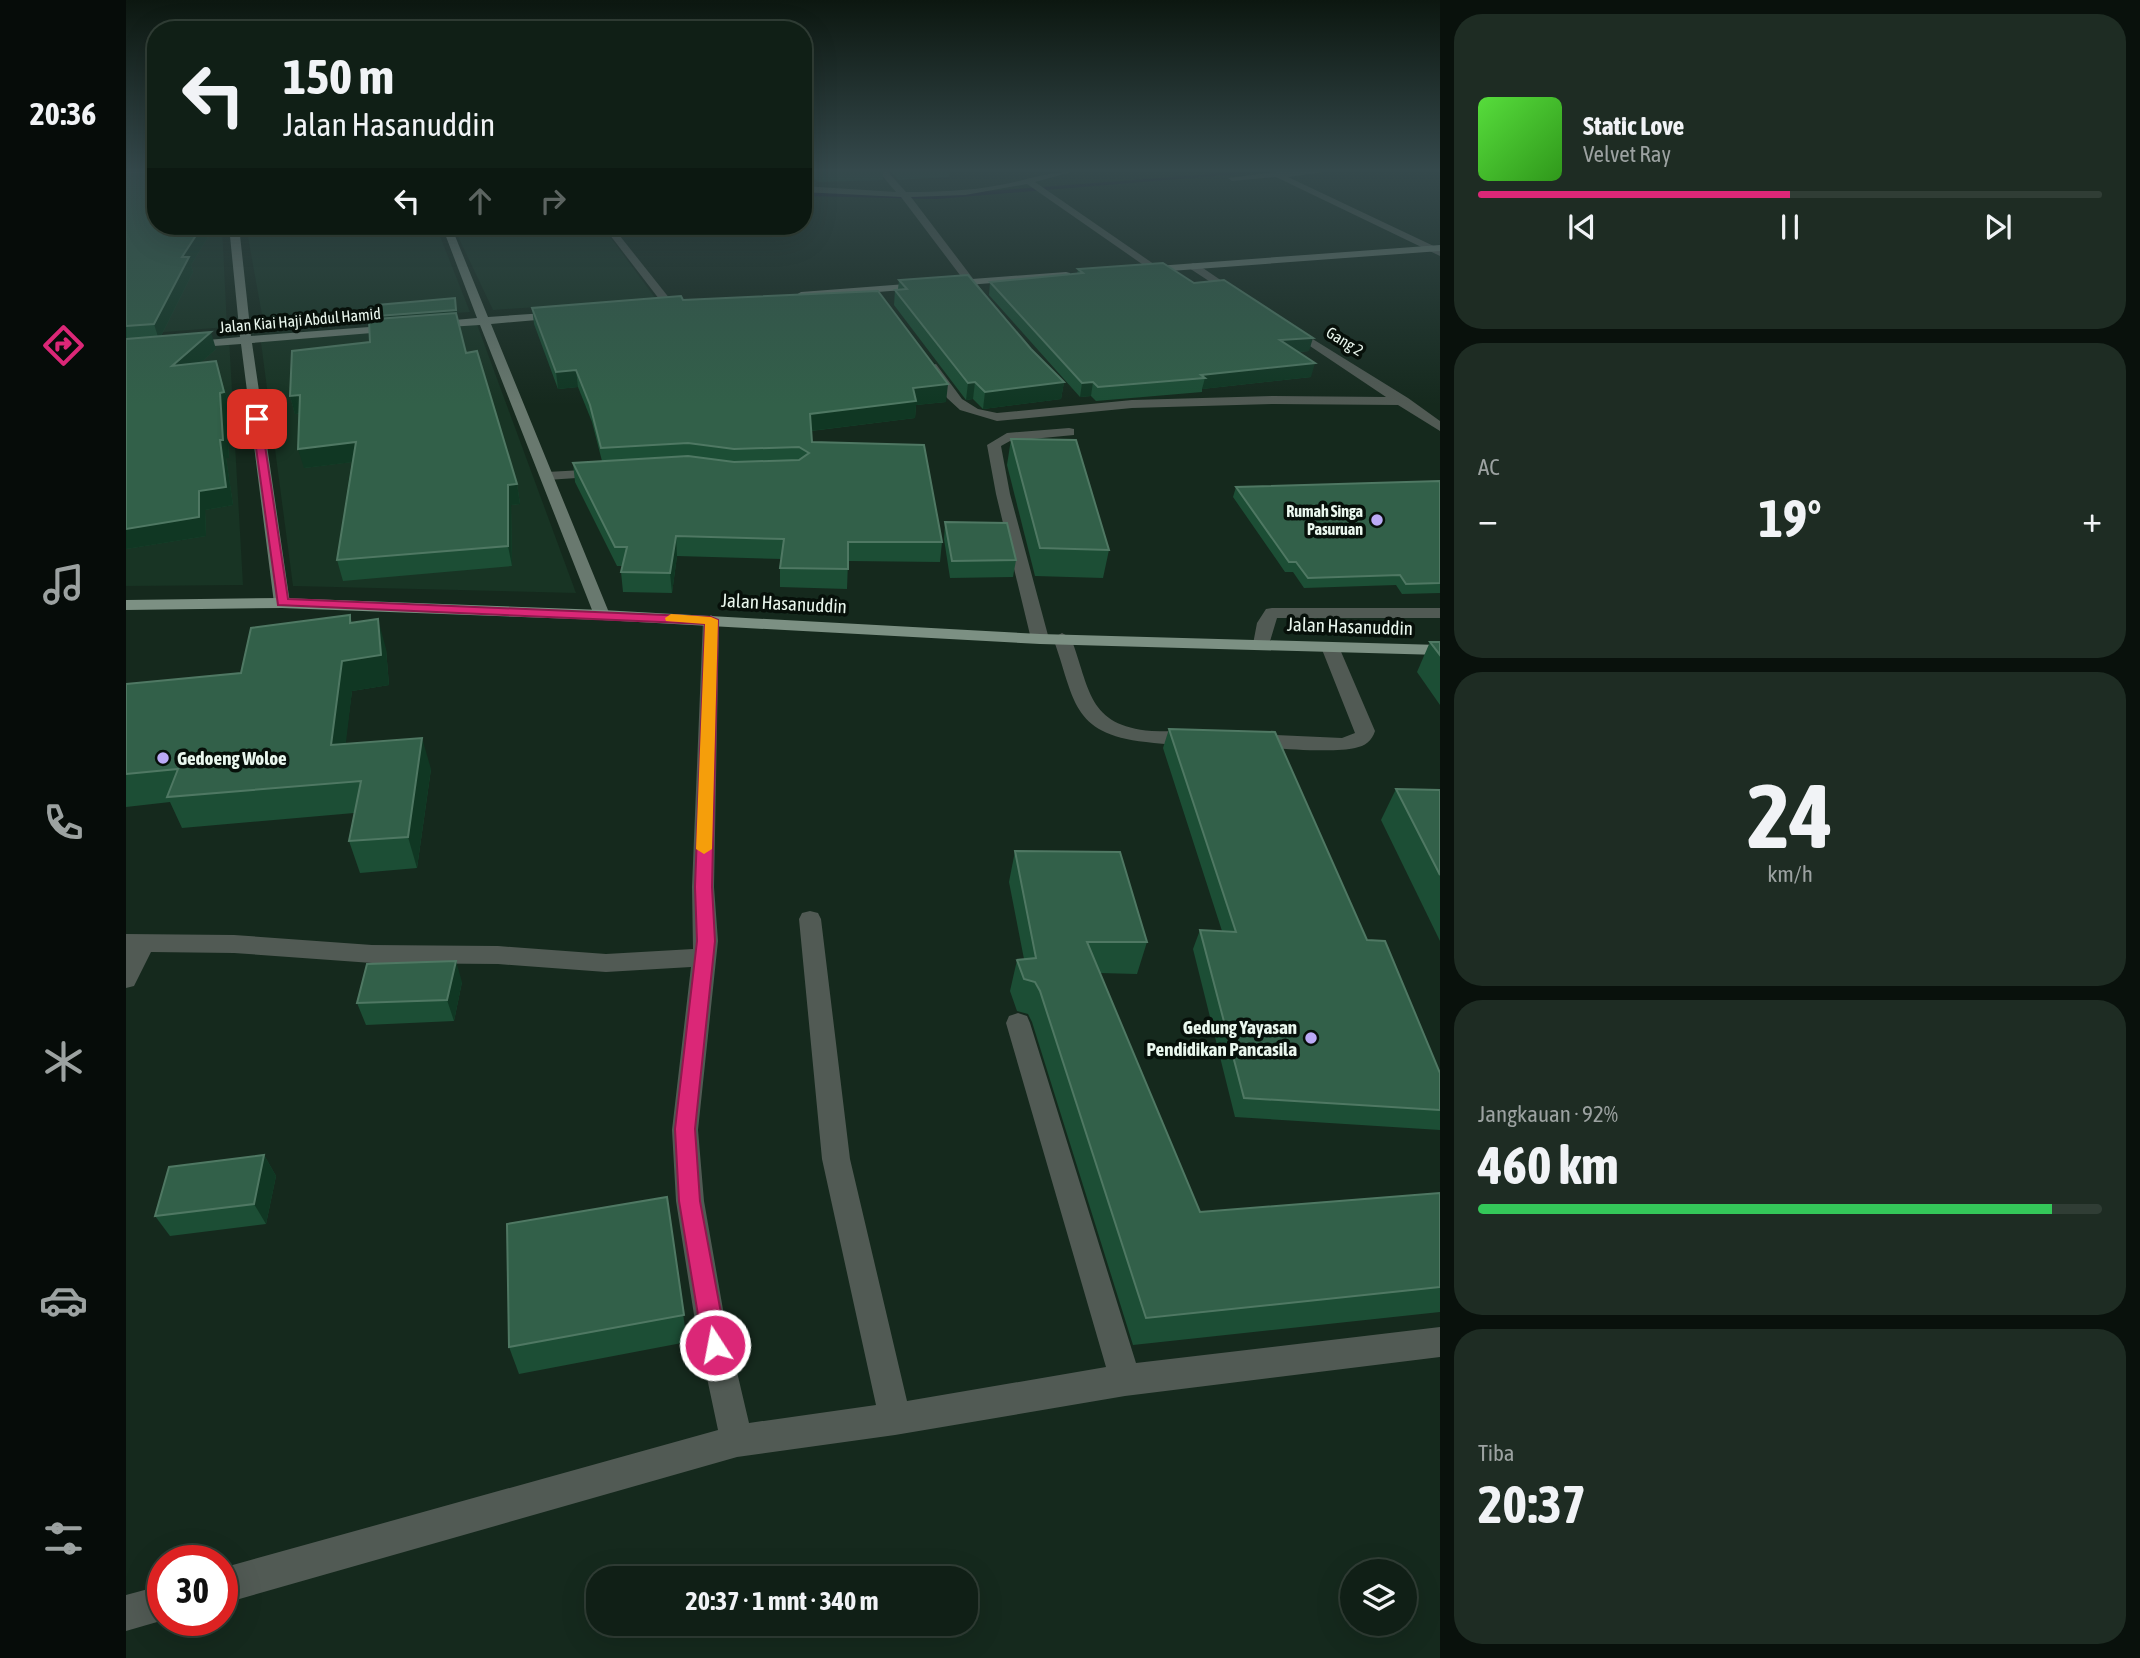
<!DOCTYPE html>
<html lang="id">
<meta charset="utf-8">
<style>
:root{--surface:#101f16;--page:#1e2c23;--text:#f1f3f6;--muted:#9ca2a1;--line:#303d35;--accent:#db2777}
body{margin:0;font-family:"Asap Condensed",sans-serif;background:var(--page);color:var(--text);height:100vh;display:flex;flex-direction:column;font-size:26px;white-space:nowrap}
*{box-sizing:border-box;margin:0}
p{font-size:23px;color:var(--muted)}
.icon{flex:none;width:38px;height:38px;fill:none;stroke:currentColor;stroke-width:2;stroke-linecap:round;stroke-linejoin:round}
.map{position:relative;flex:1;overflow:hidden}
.drawer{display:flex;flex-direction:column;gap:14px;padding:14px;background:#09110c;width:700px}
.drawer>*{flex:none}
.banner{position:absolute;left:21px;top:21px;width:665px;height:214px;border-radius:28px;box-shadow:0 7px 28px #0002,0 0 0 2px var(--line);background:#101f16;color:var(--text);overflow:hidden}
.tools{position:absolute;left:1214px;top:1559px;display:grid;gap:14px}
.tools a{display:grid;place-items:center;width:77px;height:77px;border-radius:50%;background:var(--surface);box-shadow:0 7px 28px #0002,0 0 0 2px var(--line);font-size:35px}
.speed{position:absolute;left:21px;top:1545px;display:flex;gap:14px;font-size:35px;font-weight:700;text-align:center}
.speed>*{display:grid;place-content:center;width:91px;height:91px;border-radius:50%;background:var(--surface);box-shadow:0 7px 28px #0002,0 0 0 2px var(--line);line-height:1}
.speed .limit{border:10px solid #d22;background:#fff;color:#111}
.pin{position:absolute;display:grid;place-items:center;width:60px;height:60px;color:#fff;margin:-30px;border-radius:14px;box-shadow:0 4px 10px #0006}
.me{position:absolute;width:77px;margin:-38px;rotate:349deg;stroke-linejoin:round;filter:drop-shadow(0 0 5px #0008)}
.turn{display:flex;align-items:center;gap:24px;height:147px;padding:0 21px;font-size:32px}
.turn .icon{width:91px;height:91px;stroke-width:2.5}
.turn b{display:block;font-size:49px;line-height:60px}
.lanes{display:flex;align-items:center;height:66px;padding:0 21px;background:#0003;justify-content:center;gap:35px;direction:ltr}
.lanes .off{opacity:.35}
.big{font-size:52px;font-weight:700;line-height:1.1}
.drawer .card{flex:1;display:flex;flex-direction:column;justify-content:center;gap:10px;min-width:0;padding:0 24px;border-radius:28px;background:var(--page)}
.drawer .dial{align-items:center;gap:0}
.dial b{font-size:91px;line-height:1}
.song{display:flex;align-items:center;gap:21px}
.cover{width:84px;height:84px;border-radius:10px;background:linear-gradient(135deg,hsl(110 70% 55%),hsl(110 70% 35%))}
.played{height:7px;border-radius:4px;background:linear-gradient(90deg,var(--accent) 50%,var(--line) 50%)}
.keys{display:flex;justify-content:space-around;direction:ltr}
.heat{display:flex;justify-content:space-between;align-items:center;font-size:38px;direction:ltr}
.charge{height:10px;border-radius:5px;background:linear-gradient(90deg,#34c759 92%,var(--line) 0)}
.trip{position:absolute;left:460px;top:1566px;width:392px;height:70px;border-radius:28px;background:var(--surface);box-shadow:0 7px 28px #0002,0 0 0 2px var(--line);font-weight:700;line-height:70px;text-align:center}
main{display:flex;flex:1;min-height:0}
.tab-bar{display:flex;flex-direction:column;width:126px;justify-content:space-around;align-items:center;background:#060c09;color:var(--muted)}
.tab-bar .icon{width:49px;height:49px}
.tab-bar .current{color:var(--accent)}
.tab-bar b{font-size:32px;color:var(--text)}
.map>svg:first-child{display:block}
.built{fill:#183424}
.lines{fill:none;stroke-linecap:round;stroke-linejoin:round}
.stream{fill:#110428;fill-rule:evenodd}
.street{fill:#515a54;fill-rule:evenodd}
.secondary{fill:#69796f;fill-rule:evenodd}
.primary{fill:#7c9083;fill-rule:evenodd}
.wall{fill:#1c4e35}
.shaded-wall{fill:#103723}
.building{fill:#326049;stroke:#4f7863;stroke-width:2}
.route{fill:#db2777;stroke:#8e194d;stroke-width:2}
.slow{fill:#f59e0b}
.poi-dot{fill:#bbaaf6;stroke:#07100a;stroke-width:2.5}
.labels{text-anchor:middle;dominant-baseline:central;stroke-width:7;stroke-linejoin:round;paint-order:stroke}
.far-street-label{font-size:16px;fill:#eaf7ee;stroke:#07100a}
.far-poi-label{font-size:16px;font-weight:bold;fill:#eaf7ee;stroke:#07100a;text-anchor:end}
.street-label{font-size:19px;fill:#eaf7ee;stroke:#07100a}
.poi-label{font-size:19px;font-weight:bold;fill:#eaf7ee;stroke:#07100a;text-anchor:start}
</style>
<main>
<nav class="tab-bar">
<b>20:36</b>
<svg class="icon current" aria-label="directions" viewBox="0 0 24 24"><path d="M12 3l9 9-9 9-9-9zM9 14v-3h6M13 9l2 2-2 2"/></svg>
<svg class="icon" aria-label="music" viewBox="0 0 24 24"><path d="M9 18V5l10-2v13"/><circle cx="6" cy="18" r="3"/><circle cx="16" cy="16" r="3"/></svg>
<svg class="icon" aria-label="phone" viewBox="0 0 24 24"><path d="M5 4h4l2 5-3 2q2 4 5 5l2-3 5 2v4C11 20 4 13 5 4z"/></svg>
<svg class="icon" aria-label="climate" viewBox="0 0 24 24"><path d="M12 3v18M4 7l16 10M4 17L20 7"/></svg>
<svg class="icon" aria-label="car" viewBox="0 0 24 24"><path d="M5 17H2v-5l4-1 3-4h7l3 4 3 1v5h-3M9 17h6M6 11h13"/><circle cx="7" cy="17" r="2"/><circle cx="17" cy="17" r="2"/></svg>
<svg class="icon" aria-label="filters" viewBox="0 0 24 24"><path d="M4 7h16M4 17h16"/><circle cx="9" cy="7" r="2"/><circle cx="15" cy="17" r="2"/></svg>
</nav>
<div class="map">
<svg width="1314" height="1658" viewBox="0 0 1314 1658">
<rect width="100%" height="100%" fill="#15291d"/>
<g class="built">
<path d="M0 176 30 226H96L101 327 0 335Z"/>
<path d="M120 226H310L344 312 138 326Z"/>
<path d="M327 226H476L530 299 367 310Z"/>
<path d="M349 319 450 593 167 586 134 335Z"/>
<path d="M103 338 117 585 0 586V346Z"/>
</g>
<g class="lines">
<path class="stream" d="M1111 172H1137L811 199 677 196V192L811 195Z"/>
<g class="street">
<path d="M753 172H762L780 192C811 192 843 191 874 185 898 181 920 172 945 172L909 182 1035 269 1026 271 901 184 839 195 785 197 861 297 852 299 775 197 677 192V186L770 192Z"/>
<path d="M1151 172H1197L1162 177 1314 249V256L1150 177 1106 181 1102 178Z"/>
<path d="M477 226H486L548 304V308H540Z"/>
<path d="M1067 263 1071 264 1118 296 1109 298 1063 268 1062 266Z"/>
<path d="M1164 325 1282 398 1314 421V431L1272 405 1147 404 1006 408 871 421 834 410 821 398 800 367 810 364 836 399 852 409 871 413 1006 400 1147 396 1260 397 1160 330V326Z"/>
<path d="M943 428 948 429V435L884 441 875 446 884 494 923 639 914 644 905 639 870 494 861 445 881 433Z"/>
<path d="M475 469 482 473 480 476 421 480 414 476 421 472Z"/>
<path d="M1146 608H1314V618H1151L1142 648H1130L1127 644 1131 623 1140 609Z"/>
<path d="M585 615 593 620 588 887 592 941 572 1130 578 1201 599 1321 623 1423 750 1405 696 1159 673 919 676 913 684 911 692 913 695 919 724 1159 781 1401 980 1367 880 1023 883 1016 892 1013 901 1016 904 1023 1010 1363 1314 1327V1357L999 1396 769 1435 611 1457 96 1604V1568L592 1430 569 1321 550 1201 546 1130 565 967 480 972 372 964 246 963 108 953 25 952 8 986 0 988V934L108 935 246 945 372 946 480 954 567 949 566 887 577 620Z"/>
<path d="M936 633 945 638C964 688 961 726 1026 731 1042 732 1059 730 1075 734L1078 738 1075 742C1058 747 1037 744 1020 742 944 734 949 698 927 638Z"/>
<path d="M1204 642 1213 647 1249 731C1246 741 1239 746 1229 748 1210 753 1138 749 1118 744L1115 740 1118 736 1125 734 1216 738 1229 733 1195 647Z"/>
<path d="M37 1585 38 1620 0 1631V1595Z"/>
</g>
<g class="secondary">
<path d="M103 226H113L125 336 270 325 276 328 270 331 126 343 164 603 156 608 148 603 115 344 61 348 55 345 61 342 114 337Z"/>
<path d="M316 226H325L362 317 434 312 440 315 434 318 365 324 484 615 482 619H470L468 615 354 325 306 328 300 325 306 322 351 318Z"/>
<path d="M1314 245V251L1017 273 1012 270 1017 267Z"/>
<path d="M940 272 944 273V277L675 298 670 295 675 292Z"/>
</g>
<path class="primary" d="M156 598 476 610 914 634 1314 645V655L914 644 476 620 156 608 0 610V600Z"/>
</g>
<g class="wall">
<path d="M0 172 85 232 65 265 67 272 35 336 90 349 74 363 95 378 104 409 100 410 103 458H100L107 505 79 510 80 536 0 549Z"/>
<path d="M677 172H757V180L692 182 684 173 677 174Z"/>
<path d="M766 172H823V177L772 180Z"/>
<path d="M952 269 1068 283 1183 351 1172 352 1185 377 1076 389V392L970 401 965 396 954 397 863 295 864 282 951 274Z"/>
<path d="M773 280 905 349 938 382 935 399 857 409 847 399 840 400 768 305 769 290 772 289Z"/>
<path d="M557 300 820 402 790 405 789 418 685 431 686 442 816 542 814 562 722 561 721 589 654 587V568L656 559 551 556 546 593 497 592 495 572 496 566H491L449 482 447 463 476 461 466 422 452 387 432 389 408 324 406 308Z"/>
<path d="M330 306 331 318 340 353 391 484 394 504 385 505 386 566 217 581 211 560 226 462 178 468 174 414H169L164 396 244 342Z"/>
<path d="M885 439 983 550 977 578 909 576 881 465Z"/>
<path d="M1314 481V593L1276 594 1270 585 1178 588 1167 572H1159L1107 497 1110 487Z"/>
<path d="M819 522 890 560 887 577 824 578 818 539Z"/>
<path d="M224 615 226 623 260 649 263 685 226 691 219 744 305 769 291 868 234 873 223 841 228 813 56 828 44 802 0 807V684L115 673Z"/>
<path d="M1304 642H1314V705L1291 672Z"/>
<path d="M1043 729 1241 940 1314 1073V1130L1109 1117 1067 949 1074 930 1096 931 1037 748Z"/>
<path d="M1270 789 1314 790V941L1255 820Z"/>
<path d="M889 851 1021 942 1011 974 974 973 1074 1212 1314 1193V1312L1007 1345 906 1022 902 1014 891 1011 884 991 891 960 898 959 883 882Z"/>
<path d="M336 982 328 1021 240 1025 231 1003Z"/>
<path d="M138 1155 150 1176 140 1224 44 1236 29 1216Z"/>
<path d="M541 1197 561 1342 393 1374 383 1347Z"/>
</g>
<g class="shaded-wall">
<path d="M76 226H86L85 232 65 265 67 272 33 340 28 324 56 257Z"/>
<path d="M329 298 331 318 254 324 252 316Z"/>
<path d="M85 332 90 349 52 383 46 366Z"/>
<path d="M1187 338 1183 351 1150 354 1154 340Z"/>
<path d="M90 361 104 409 100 410 103 458H100L107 505 79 510 80 536 0 549V529L73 491 94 440Z"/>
<path d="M1189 363 1185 377 1076 389 1079 378 1075 375Z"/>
<path d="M450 370 452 387 432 389 430 372Z"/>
<path d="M849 382 847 399 840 400 842 383Z"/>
<path d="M938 382 935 399 857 409 859 392Z"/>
<path d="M967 382 965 396 954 397 956 383Z"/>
<path d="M822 384 820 402 790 405 789 418 684 431V414L787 388Z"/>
<path d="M174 395 179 413 169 414 164 396Z"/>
<path d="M230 442 235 461 178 468 172 449Z"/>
<path d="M391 484 394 504 385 505 386 566 382 546V485Z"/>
<path d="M550 536 551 556 546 593 544 573Z"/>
<path d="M252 619 260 649 263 685 226 691 216 776 205 745 216 661Z"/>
<path d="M296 738 305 769 291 868 282 837Z"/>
<path d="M330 961 336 982 328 1021 321 1000Z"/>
<path d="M138 1155 150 1176 140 1224 128 1204Z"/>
</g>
<g class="building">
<path d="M0 172H30V226H76L56 257H63L28 324 0 326Z"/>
<path d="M1037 263 1068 283 1098 280 1187 338 1154 340 1189 363 1075 375 1079 378 972 387 967 382 956 383 864 282 957 273 952 269Z"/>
<path d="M842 275 905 349 938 382 859 392 849 382 842 383 769 290 781 289 773 280Z"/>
<path d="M752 291 822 384 787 388 790 401 684 414 686 442 798 445 816 542H722V569L654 568 658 539 550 536 544 573 495 572 501 547H489L447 463 562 456 608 462 673 460 683 453 673 447 608 449 562 443 475 448 464 405 450 370 430 372 406 308 555 296 557 300Z"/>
<path d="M329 298 330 310 252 316 251 305Z"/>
<path d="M330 313 340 353 351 351 391 484 382 485V546L211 560 230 442 172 449 174 395 164 396 166 351 244 342 243 321 250 319Z"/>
<path d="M85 332 46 366 90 361 98 392 94 393 97 440H94L100 487 73 491V517L0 529V339Z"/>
<path d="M885 439 950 440 983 550 914 548Z"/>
<path d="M1314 481V583L1280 584 1274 575 1182 578 1170 562H1163L1110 487Z"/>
<path d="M819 522 881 523 890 560 826 561Z"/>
<path d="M224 615V623L252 619 255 655 216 661 205 745 296 738 282 837 223 841 235 781 41 797 52 769 0 774V684L115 673 125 628Z"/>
<path d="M1304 642H1314V655Z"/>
<path d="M1043 729 1149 732 1241 940 1259 941 1314 1073V1110L1118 1098 1074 930 1110 932Z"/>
<path d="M1270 789 1314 790V875Z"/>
<path d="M889 851 994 852 1021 942H961L1074 1212 1314 1193V1287L1020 1318 914 991 909 982 898 979 891 960 910 958Z"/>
<path d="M330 961 321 1000 231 1003 241 964Z"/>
<path d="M138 1155 128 1204 29 1216 43 1167Z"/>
<path d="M541 1197 558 1315 383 1347 381 1224Z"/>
</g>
<linearGradient id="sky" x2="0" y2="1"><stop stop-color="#0c1710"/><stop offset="0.42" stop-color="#35494c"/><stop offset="1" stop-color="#35494c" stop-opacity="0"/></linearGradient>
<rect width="1314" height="405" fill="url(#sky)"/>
<path class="route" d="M131 416 135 419 162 599 585 617 592 620 586 887 589 941 569 1129 574 1201 601 1345 598 1353 589 1357 581 1353 577 1345 553 1201 549 1129 571 941 569 887 579 624 152 605 126 419Z"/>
<path class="slow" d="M545 614 585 617 592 620 586 849 578 854 570 849 579 624 540 621 539 618Z"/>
<g class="poi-dot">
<circle cx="1251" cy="520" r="7"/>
<circle cx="37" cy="758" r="7"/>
<circle cx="1185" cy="1038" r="7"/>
</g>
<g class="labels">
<g class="far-street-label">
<text transform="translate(174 320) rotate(-5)">Jalan Kiai Haji Abdul Hamid</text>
<text transform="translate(1219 341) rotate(32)">Gang 2</text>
</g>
<g class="far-poi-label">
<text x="1237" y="511">Rumah Singa<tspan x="1237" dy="18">Pasuruan</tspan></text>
</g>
<g class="street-label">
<text transform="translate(658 603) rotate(3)">Jalan Hasanuddin</text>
<text transform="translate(1224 626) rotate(2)">Jalan Hasanuddin</text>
</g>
<g class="poi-label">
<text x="51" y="758">Gedoeng Woloe</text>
<text x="1171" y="1027" text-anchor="end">Gedung Yayasan<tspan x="1171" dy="22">Pendidikan Pancasila</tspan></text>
</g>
</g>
</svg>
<div class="tools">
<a><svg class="icon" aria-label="layers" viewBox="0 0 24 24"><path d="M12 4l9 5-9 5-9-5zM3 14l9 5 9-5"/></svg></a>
</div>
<div class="speed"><div class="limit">30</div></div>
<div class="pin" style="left:131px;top:419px;background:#d93025"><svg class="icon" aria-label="arrive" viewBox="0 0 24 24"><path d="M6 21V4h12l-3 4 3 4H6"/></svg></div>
<svg class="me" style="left:589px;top:1345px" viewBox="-20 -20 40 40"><circle r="17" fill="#db2777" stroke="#fff" stroke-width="3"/><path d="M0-11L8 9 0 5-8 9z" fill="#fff"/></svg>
<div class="trip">20:37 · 1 mnt · 340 m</div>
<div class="banner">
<div class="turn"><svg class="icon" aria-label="left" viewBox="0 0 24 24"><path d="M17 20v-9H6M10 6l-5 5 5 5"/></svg><div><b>150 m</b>Jalan Hasanuddin</div></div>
<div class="lanes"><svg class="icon" aria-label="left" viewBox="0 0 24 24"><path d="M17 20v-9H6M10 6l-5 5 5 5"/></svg><svg class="icon off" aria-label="ahead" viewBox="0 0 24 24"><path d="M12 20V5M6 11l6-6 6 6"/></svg><svg class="icon off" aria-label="right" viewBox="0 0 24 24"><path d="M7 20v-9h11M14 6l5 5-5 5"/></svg></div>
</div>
</div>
<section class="drawer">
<div class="card">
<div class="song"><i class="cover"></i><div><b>Static Love</b><p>Velvet Ray</p></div></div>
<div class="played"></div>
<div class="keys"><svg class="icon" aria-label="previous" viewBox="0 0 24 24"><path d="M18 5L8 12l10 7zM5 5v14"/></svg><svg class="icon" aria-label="pause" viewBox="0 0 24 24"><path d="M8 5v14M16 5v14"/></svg><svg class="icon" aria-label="next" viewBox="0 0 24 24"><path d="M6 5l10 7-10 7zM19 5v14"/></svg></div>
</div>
<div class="card"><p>AC</p>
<div class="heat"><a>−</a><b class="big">19°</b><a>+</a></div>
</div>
<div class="card dial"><b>24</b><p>km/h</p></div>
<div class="card"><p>Jangkauan · 92%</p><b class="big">460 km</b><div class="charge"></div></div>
<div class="card"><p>Tiba</p><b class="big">20:37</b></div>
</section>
</main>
